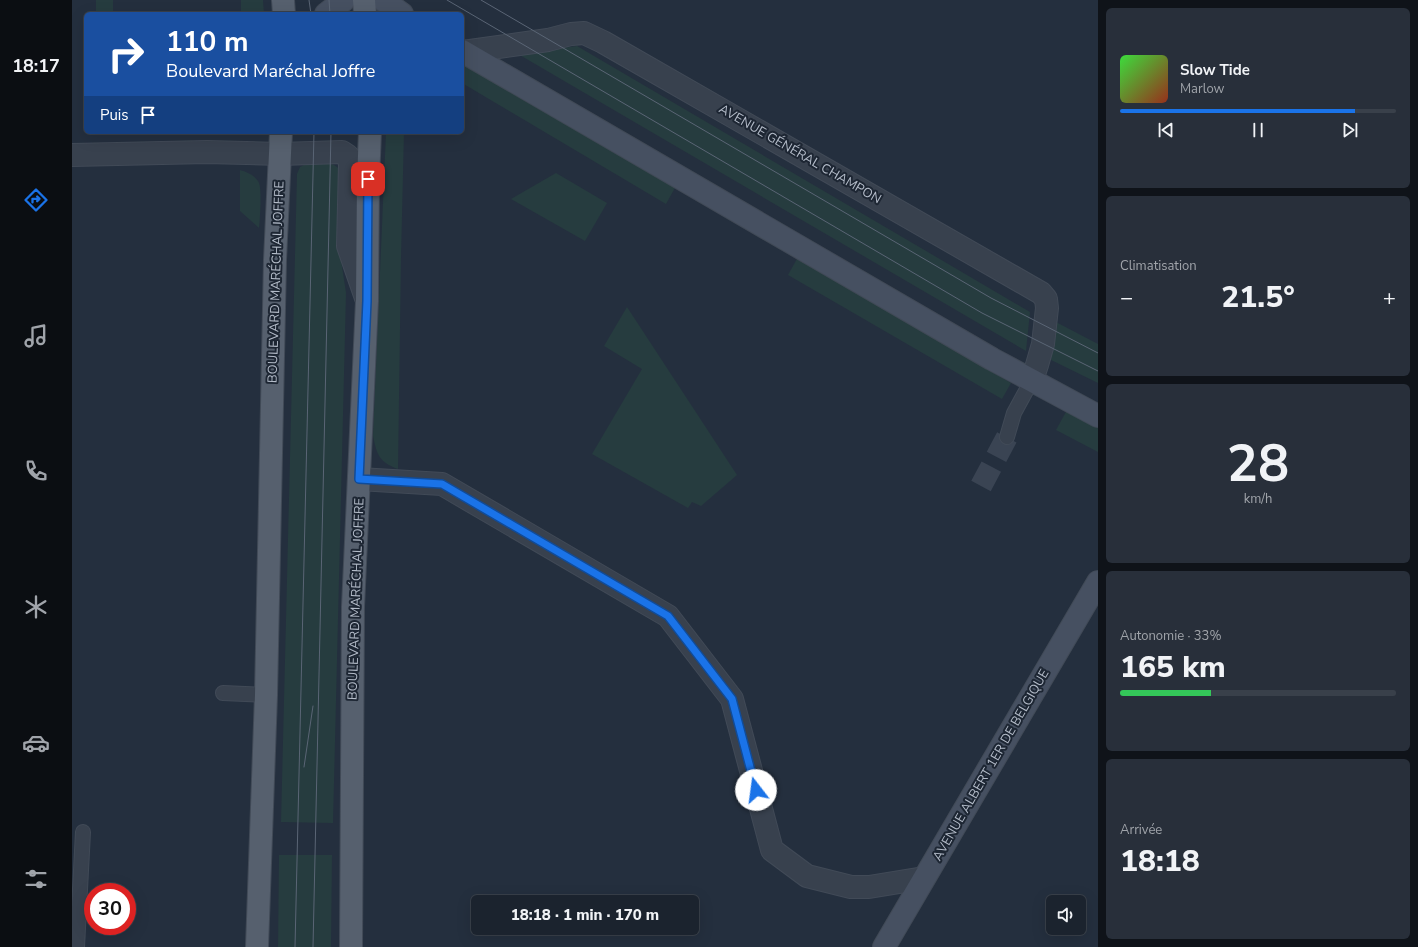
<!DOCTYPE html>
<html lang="fr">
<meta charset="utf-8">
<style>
:root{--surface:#1b232e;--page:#282f3a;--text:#f1f3f6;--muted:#a0a4aa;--line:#39404a;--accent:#1a73e8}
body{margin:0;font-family:"Nunito Sans",sans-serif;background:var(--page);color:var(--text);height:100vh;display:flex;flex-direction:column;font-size:15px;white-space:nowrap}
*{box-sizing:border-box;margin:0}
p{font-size:13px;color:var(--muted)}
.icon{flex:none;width:22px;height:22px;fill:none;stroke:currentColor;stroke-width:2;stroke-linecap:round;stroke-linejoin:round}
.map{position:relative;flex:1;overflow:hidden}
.side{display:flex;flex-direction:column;gap:8px;padding:8px;background:#0f1319;width:320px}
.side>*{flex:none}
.banner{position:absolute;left:12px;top:12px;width:380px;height:122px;border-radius:6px;box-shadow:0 4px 16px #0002,0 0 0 1px var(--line);background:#1a4fa0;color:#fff;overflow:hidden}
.buttons{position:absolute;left:974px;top:895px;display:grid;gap:8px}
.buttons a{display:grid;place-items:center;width:40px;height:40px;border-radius:6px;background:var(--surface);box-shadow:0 4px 16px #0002,0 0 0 1px var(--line);font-size:20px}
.speed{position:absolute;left:12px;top:883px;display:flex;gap:8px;font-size:20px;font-weight:700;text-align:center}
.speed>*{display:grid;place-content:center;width:52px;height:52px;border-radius:50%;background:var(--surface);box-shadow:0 4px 16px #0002,0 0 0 1px var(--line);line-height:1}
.speed .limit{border:6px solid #d22;background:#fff;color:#111}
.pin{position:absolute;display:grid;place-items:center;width:34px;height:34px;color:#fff;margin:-17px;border-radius:8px;box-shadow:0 2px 6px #0006}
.me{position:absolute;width:44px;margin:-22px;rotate:345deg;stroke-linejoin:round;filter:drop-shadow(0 0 3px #0008)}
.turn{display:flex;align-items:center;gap:14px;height:84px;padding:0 16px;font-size:18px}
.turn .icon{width:52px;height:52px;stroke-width:2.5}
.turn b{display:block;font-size:28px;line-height:34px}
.then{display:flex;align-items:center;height:38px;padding:0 16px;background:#0003;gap:8px;font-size:15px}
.big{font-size:30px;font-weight:800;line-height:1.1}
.side .card{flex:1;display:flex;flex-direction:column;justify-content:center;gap:6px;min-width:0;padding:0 14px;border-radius:6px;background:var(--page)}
.side .dial{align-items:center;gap:0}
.dial b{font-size:52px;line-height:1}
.song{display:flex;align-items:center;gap:12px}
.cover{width:48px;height:48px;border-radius:6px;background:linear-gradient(135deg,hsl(120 70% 55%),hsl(10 70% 35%))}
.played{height:4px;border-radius:2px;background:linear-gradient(90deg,var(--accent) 85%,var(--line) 85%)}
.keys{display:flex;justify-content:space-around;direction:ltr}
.heat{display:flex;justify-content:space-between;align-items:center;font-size:22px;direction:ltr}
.charge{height:6px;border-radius:3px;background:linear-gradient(90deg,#34c759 33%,var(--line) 0)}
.trip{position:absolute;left:399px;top:895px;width:228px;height:40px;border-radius:6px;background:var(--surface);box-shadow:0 4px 16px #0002,0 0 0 1px var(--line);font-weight:800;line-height:40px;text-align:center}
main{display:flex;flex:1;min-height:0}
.tab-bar{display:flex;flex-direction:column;width:72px;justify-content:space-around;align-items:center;background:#0b0e12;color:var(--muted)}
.tab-bar .icon{width:28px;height:28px}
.tab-bar .selected{color:var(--accent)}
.tab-bar b{font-size:18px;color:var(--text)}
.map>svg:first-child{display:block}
.green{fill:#263c3f}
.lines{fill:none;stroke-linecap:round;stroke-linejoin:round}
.street-tunnel{stroke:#3a4453;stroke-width:22;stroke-dasharray:22 11;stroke-linecap:butt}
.lane-casing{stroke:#414a57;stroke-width:16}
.street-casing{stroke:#414a57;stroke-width:24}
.secondary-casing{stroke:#414a57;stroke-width:24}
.primary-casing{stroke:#414a57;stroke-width:24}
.lane{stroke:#38414e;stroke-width:14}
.street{stroke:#38414e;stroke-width:22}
.secondary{stroke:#465061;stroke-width:22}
.primary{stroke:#56606e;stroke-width:22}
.tram{stroke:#5a6575;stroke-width:1}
.route-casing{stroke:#114b97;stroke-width:10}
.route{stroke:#1a73e8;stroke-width:7}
.labels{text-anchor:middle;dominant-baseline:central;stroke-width:4;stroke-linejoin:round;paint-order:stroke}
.street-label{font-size:13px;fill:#b4bcc9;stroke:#1d2633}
</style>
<main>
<nav class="tab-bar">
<b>18:17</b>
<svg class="icon selected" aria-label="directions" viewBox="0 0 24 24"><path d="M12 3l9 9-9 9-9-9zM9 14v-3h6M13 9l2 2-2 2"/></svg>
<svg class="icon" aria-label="music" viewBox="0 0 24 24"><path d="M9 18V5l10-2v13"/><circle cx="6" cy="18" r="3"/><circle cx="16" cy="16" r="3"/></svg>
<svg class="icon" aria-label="phone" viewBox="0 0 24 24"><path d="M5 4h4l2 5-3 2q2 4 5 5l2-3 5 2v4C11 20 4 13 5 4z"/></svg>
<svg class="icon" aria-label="climate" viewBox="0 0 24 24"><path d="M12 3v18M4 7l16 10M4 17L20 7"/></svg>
<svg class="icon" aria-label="car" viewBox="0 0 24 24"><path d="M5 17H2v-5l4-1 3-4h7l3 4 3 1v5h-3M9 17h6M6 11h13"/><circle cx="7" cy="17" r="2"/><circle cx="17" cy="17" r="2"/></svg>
<svg class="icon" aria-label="filters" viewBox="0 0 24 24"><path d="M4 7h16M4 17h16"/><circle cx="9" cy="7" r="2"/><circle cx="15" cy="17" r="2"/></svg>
</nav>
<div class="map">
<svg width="1026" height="947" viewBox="0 0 1026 947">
<rect width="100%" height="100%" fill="#242f3e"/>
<g class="green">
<rect x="24" y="0" width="17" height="14"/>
<path d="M169 0H191L192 14H169Z"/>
<path d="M505 46 958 312 954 351 446 54Z"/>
<path d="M390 61 604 186 594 204 390 83Z"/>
<path d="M314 132H332L329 258 326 469C307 462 305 455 301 436Z"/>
<path d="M236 163C248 163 263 160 269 172L268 253 274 293 261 823 209 822 225 174 228 167Z"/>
<path d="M168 170C175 172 184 176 187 183 190 191 188 218 187 228L168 211Z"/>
<path d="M484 173 535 203 513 241 439 199Z"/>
<path d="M726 257 939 383 930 399 716 275Z"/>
<path d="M555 307 665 475 629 506 620 502 616 508 520 454 570 369 532 346Z"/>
<path d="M982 321 1026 344V383L977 359Z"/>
<path d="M995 410 1026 427V452L984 430Z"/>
<path d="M207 855H260L259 947H206Z"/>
</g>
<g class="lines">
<path class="street-tunnel" d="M909 486 935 437"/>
<defs>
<g id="lane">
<path d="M935 437 942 413 960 380"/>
<path d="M151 693 194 695"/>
<path d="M5 947 11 832"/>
</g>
<g id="street">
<path d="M391 52 476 40 499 34 512 33 531 42 969 293 974 299 975 308 971 344 965 365 960 380"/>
<path d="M0 155 135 152 208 154 270 152 276 156 278 164 276 246 294 298"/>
<path d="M287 479 370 484 596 616 660 699 700 850 735 876 779 887H797L852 878"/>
</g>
<g id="secondary">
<path d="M311 0 330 14"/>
<path d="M254 14 272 0"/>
<path d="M390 51 920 359 1026 416"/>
<path d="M812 947 1026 582"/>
</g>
<g id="primary">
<path d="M211 0 212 14"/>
<path d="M292 0 293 14"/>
<path d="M185 947 194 695 203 260 209 132"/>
<path d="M279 947 281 607 295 301 296 179 298 132"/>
</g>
</defs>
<use href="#lane" class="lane-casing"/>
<use href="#street" class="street-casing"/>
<use href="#secondary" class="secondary-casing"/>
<use href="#primary" class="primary-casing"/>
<use href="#lane" class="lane"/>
<use href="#street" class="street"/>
<use href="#secondary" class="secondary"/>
<use href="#primary" class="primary"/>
<g class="tram">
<path d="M237 0 239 14"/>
<path d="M257 0 258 14"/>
<path d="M375 0 910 313 1026 371"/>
<path d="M409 0 919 298 1026 353"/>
<path d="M232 767 241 706"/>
<path d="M223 947 242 132"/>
<path d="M241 947 259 132"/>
</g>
</g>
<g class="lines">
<defs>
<path id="route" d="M296 179 295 301 287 479 370 484 596 616 660 699 684 790"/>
</defs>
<use href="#route" class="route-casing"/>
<use href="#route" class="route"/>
</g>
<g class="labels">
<g class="street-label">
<text transform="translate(728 154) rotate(30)">AVENUE GÉNÉRAL CHAMPON</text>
<text transform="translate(204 282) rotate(-88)">BOULEVARD MARÉCHAL JOFFRE</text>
<text transform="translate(284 599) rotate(-88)">BOULEVARD MARÉCHAL JOFFRE</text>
<text transform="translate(919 765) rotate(-60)">AVENUE ALBERT 1ER DE BELGIQUE</text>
</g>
</g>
</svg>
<div class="buttons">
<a><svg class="icon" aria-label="sound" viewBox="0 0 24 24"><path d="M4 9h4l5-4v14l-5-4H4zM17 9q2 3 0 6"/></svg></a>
</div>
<div class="speed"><div class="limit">30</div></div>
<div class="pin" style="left:296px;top:179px;background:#d93025"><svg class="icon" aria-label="arrive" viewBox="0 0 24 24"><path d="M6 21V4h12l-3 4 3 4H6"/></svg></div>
<svg class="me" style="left:684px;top:790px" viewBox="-20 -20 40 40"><circle r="19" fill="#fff"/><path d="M0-13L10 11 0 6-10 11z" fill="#1a73e8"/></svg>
<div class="trip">18:18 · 1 min · 170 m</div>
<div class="banner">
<div class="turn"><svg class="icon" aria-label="right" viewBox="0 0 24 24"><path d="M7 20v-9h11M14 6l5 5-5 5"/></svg><div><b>110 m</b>Boulevard Maréchal Joffre</div></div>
<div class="then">Puis<svg class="icon" aria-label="arrive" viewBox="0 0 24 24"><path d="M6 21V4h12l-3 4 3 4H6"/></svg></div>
</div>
</div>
<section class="side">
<div class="card">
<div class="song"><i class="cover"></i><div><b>Slow Tide</b><p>Marlow</p></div></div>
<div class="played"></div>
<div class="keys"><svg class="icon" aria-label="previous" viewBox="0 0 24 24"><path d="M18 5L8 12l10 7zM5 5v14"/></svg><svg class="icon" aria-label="pause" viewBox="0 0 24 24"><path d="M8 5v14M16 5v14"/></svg><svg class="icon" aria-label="next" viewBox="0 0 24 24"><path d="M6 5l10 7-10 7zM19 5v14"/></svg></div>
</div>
<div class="card"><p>Climatisation</p>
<div class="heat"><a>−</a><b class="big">21.5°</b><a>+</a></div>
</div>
<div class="card dial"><b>28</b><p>km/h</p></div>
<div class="card"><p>Autonomie · 33%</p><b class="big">165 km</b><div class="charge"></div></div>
<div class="card"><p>Arrivée</p><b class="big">18:18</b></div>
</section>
</main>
